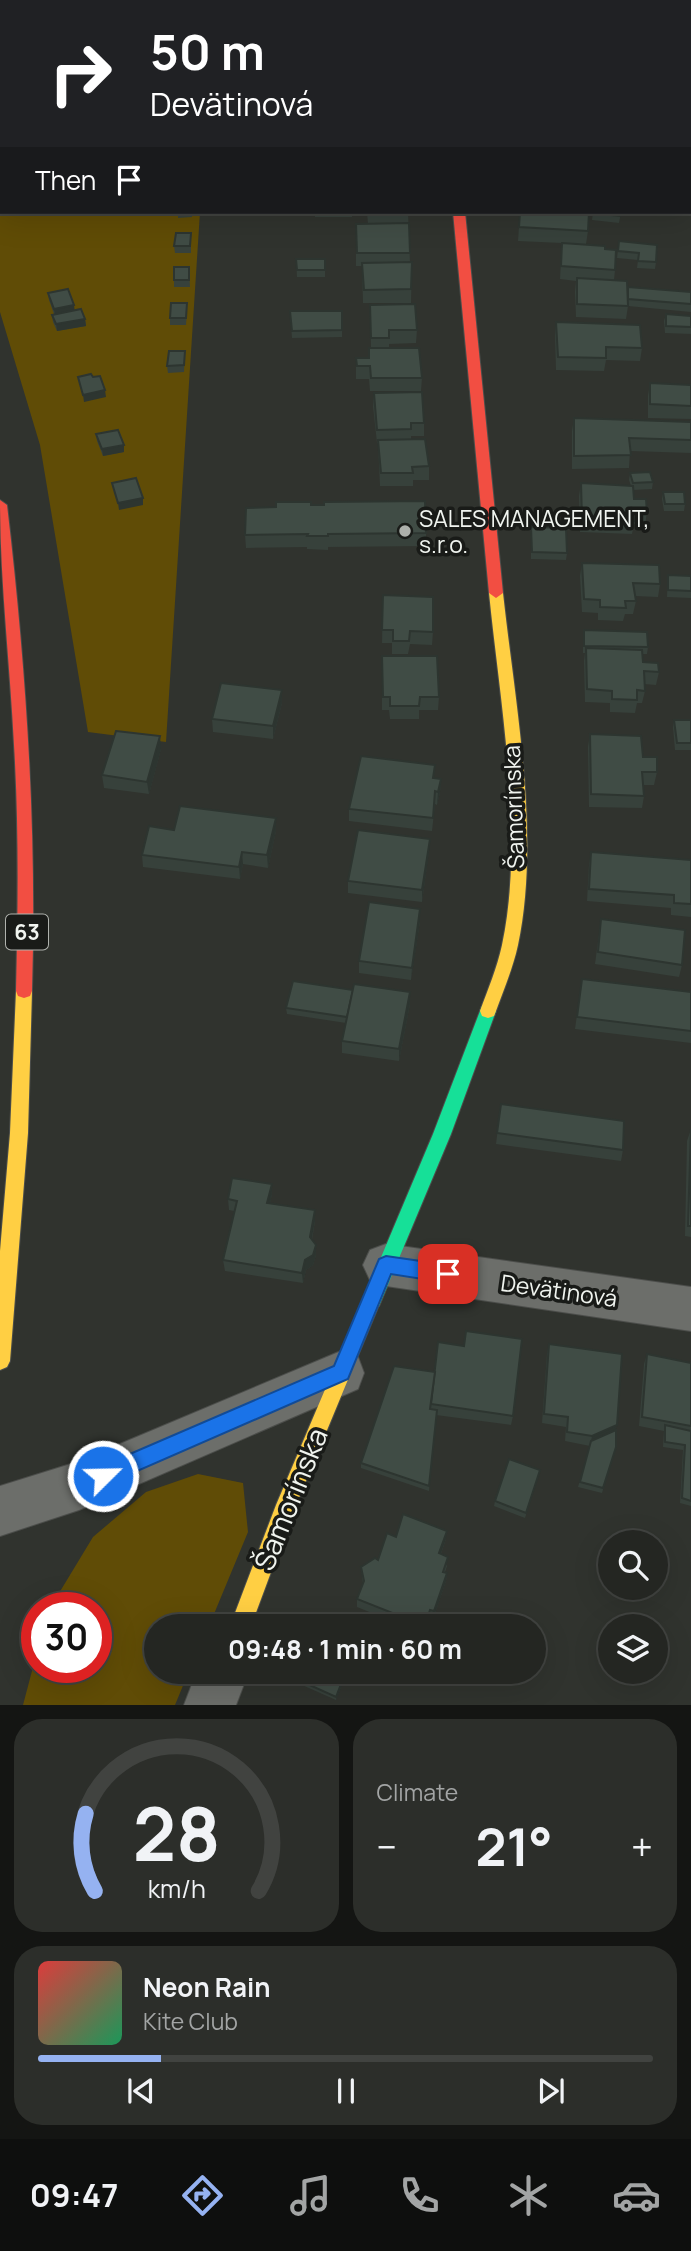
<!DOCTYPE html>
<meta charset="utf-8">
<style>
:root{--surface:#242622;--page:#2c2e2a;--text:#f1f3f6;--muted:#a3a5a5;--line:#414340;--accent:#95b2f1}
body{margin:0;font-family:Manrope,sans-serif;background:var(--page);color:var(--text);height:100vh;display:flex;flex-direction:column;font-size:26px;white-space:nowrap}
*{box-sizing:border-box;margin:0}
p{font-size:23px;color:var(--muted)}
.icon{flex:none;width:38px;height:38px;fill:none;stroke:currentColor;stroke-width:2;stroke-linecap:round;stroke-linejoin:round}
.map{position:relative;height:1705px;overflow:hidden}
.sheet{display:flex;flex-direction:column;gap:14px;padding:14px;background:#141513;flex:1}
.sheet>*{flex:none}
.hud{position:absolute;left:0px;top:0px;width:691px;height:214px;box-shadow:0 7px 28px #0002,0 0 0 2px var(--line);background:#202124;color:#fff;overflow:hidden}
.buttons{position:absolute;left:598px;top:1530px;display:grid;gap:14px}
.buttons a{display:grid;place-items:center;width:70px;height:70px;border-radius:50%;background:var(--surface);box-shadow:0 7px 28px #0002,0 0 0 2px var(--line);font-size:35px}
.speed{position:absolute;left:21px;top:1592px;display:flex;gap:14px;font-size:35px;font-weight:700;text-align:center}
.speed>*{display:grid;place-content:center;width:91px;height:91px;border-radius:50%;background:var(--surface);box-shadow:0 7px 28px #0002,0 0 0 2px var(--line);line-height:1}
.speed .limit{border:10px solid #d22;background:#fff;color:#111}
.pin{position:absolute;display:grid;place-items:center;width:60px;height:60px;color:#fff;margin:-30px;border-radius:14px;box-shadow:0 4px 10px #0006}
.me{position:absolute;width:77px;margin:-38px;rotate:67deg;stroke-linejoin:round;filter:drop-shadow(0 0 5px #0008)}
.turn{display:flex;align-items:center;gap:24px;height:147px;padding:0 35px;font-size:32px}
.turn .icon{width:91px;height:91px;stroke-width:2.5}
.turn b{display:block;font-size:49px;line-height:60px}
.then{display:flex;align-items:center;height:66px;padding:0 35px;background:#0003;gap:14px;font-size:26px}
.big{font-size:52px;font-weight:700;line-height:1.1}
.sheet .widget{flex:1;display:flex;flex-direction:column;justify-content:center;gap:10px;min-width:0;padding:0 24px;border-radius:28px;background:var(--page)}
.sheet .dial{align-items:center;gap:0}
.dial svg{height:182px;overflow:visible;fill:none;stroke:var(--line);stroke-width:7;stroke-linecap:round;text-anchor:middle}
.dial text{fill:var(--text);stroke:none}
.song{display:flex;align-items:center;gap:21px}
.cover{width:84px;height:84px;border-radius:10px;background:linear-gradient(135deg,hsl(0 70% 55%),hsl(150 70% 35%))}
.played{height:7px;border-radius:4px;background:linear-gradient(90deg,var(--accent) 20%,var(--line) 20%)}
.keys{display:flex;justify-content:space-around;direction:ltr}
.heat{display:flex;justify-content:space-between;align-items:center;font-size:38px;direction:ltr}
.sheet .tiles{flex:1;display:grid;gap:14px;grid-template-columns:1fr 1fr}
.widget:last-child{grid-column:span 2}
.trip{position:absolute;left:144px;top:1614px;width:402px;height:70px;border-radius:35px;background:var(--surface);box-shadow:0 7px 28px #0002,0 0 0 2px var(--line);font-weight:700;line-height:70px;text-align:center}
.menu{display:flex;height:112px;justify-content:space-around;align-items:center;background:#0e0f0e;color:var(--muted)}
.menu .icon{width:49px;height:49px}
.menu .on{color:var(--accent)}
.menu b{font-size:32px;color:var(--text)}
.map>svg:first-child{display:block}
.green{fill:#604c06}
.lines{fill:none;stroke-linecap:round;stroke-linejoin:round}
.street-casing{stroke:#4c4e4b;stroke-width:2}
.fast-casing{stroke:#4c4e4b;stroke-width:2}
.slow-casing{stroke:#4c4e4b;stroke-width:2}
.jam-casing{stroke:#4c4e4b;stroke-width:2}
.street{fill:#6c6e6a;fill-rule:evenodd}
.fast{fill:#16e098;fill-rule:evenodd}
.slow{fill:#ffcf43;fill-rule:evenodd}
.jam{fill:#f24e42;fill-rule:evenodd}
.wall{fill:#37413b}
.shaded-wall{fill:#2d3530}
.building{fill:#404c45;stroke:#2d3530;stroke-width:2}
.route{fill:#1a73e8;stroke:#114b97;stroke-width:2}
.poi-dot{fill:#adb0ab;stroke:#191b18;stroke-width:2.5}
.labels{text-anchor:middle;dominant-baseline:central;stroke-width:7;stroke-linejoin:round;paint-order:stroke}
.shield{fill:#191b18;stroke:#b0b3ae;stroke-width:2}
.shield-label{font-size:21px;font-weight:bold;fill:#f0f4ef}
.poi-label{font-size:23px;fill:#f0f4ef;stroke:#191b18;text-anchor:start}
.street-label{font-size:23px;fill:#f0f4ef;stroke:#191b18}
.near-street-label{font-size:28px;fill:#f0f4ef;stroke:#191b18}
</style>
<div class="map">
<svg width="691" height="1705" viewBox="0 0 691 1705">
<rect width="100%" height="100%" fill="#30332e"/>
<g class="green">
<path d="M0 0H242L2 2V212H200L166 742 88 732 40 445 0 312Z"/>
<path d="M198 1474 243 1483 248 1532 209 1626H156V1671H189L175 1705H23L37 1652V1668H96V1608H50L93 1537 146 1492Z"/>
</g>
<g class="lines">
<defs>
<g id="street">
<rect x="460" y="0" width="24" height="2"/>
<path d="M386 1244 691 1287V1331L386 1286 370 1280 363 1265 370 1250Z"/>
<path d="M341 1351 358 1357 364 1373 358 1389 79 1510 0 1536V1486L77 1462Z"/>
<path d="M197 1671H249L236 1705H184Z"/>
</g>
<path id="fast" d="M488 1004 494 1006 496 1011 451 1134 379 1306 372 1309 365 1306 363 1300 433 1134 480 1011 482 1006Z"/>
<g id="slow">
<path d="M496 588 503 593C515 703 541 836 518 945 513 968 504 989 496 1011L494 1016 488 1018 482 1016 480 1011C488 989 497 968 502 945 525 837 500 703 489 593Z"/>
<path d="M24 984 30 986 32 991 28 1133 10 1361 7 1367 0 1370V1251L10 1133 16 991 18 986Z"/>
<path d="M372 1291 379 1294 381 1300 296 1505 251 1626H230L276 1505 363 1300 365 1294Z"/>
</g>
<g id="jam">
<path d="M453 212H465L503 593 496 598 489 593Z"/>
<path d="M0 500 7 505C26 667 37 828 32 991L30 996 24 998 18 996 16 991C18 909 19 827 14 745 10 664 0 582 0 500Z"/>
</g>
</defs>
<use href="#street" class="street-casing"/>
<use href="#fast" class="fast-casing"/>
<use href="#slow" class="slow-casing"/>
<use href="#jam" class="jam-casing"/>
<use href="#street" class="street"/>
<use href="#fast" class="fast"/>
<use href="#slow" class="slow"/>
<use href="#jam" class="jam"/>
</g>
<g class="wall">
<path d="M218 0H237L236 2H218Z"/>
<path d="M607 0H627L626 2Z"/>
<path d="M178 212H192V217L178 218Z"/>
<rect x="315" y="212" width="37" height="5"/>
<path d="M367 212H408L410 263 412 262 411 303H363L362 266H356V224H368Z"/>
<path d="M520 212 588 231 586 244 605 249 615 270 614 280 628 287 691 292V312L628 306 626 319 576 317 575 292 576 281 560 279 562 243 518 241Z"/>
<path d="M593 212H621L619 223 592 220Z"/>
<path d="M191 233V253H175L174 246Z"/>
<path d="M619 241 656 262 655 269 637 268 638 260 617 258Z"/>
<path d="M296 259H325V277H297Z"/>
<path d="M189 267 190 287H174V280Z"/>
<path d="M48 293 74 305V311L85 319 86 326 57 331 53 322 52 315 54 314 49 300Z"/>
<path d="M370 305 417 330 416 343 389 344V348L422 378 421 391H370L369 379H356V358H369V348H371Z"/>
<path d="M187 311 186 325H170V318Z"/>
<path d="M290 311H342V337L292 338Z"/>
<path d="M666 314 691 316V334L665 333 664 321Z"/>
<path d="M556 322 642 348 640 361 606 360 604 371 556 370 555 335Z"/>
<path d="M185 351 184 372 168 373 167 366Z"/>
<path d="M650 383 691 385V419L648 418V396Z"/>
<path d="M374 393 424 423V436H411V439L429 466V480H413V486H380L378 443H377L373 406Z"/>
<path d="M574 418 691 422V453L630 451 629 468 572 469V431Z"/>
<path d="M96 434 124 452 103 456 97 441Z"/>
<path d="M630 473 653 482 652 489 633 490 634 499 647 512 645 525 634 524 632 534 580 532 579 496 581 483 631 486 629 480Z"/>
<path d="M663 492 685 504 684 511H664L662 499Z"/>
<path d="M311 505 426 533V546L328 547V550L307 549V547L246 548 245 535 276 507Z"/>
<path d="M531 527 567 553 566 560 531 559Z"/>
<path d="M582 563 660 584 658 597 635 596 636 601 633 614H625L623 621 598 620V613L582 612 580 576Z"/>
<path d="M668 575 691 576V598L667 597Z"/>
<path d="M383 595 433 632 432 645 410 644 408 654H392V643H382Z"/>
<path d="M584 630 648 647 647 654H643V662L659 672 656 685 644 684 645 691 642 703H637L635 713 610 712V703L585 702 584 661 585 653H583V637Z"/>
<path d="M382 656 439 697 438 710H419V719H390L389 710H382Z"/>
<path d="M282 690V703L273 739 213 732 212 719Z"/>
<path d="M674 720H691V750H675L673 727Z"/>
<path d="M590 734 643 757 657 772 654 785H643L644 796 642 808 589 807 588 747Z"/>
<path d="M161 749 149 794 104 788 102 775Z"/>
<path d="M434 778 441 779 440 792 437 805 435 804 432 831 349 821V809Z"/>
<path d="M174 830 276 831 268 868 243 864 240 879 143 867 142 855Z"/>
<path d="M429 851 422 902 348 893V881Z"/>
<path d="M591 852 691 860V917L671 915V908L587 901 589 865Z"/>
<path d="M420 909V921L411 980 359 973V961Z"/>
<path d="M601 919 682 965 679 977 595 964Z"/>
<path d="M582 979 691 992V1043L575 1029Z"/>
<path d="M410 1004 399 1061 342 1053V1041L346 1023 287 1014 286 1008Z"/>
<path d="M501 1104 623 1150 621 1161 496 1144Z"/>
<path d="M691 1129V1237L685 1236 687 1141Z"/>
<path d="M272 1184V1194L270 1203 315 1210V1221L312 1240 316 1245V1255L313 1265 306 1270 303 1283 225 1271 223 1260 234 1211 229 1210 228 1199Z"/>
<path d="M549 1344 616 1430V1447L602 1493 578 1487 590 1446 565 1441 566 1427 542 1423 547 1354Z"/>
<path d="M647 1354 691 1363V1506L680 1503 683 1450 663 1447 664 1431 639 1426 644 1364Z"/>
<path d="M394 1366 513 1416 511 1425 436 1415 429 1491 361 1468V1463Z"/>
<path d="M540 1470 525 1518 494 1506 495 1501Z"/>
<path d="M396 1537 446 1539 441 1554 447 1566 445 1572 447 1573 446 1581 433 1619 429 1618 426 1626H404L357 1607V1599L363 1584 361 1567 378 1560Z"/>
<path d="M347 1671 336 1700 284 1677 283 1673Z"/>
</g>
<g class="shaded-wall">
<path d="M74 305 75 313 55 316 54 309Z"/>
<path d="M85 319 86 326 57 331 56 324Z"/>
<path d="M105 390 106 397 84 402 83 395Z"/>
<path d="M124 445V452L103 456 102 449Z"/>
<path d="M143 498V505L119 510 118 503Z"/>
<path d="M282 690V703L273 739V726Z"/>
<path d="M160 736 161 749 149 794 147 782Z"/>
<path d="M441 779 440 792 437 805 438 792Z"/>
<path d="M276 818V831L268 868 267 855Z"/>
<path d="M430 839 429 851 422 902V890Z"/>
<path d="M242 852 243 864 240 879 239 867Z"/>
<path d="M420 909V921L411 980 412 968Z"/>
<path d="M410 992V1004L399 1061V1049Z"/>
<path d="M272 1184V1194L268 1214 267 1203Z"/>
<path d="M315 1210V1221L310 1248V1237Z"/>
<path d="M316 1245V1255L313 1265 306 1270 303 1283 302 1273 305 1260Z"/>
<path d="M617 1425 614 1435 590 1446 592 1436Z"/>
<path d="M447 1531 446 1539 438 1562 439 1553Z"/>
<path d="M447 1573 446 1581 433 1619 434 1611Z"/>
<path d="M346 1671H347L336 1700V1697Z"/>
</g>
<g class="building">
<path d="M550 0H584L583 2H550Z"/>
<path d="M368 212H408V213L368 214Z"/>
<path d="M520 212H589L588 231 519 227Z"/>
<path d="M593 212H621L620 216 592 213Z"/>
<path d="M409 223 410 253H357L356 224Z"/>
<path d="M176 233H191L190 246H174Z"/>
<path d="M619 241 657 245 656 262 638 261 639 253 618 251Z"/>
<path d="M562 243 605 246V249L616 250 615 270 561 266Z"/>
<path d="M296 259H325V270H297Z"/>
<path d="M412 262 411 289 364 290 362 263Z"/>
<rect x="174" y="267" width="15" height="13"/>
<path d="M577 278 627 281 628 306 577 304Z"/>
<path d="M628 287 691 292V304L628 299Z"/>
<path d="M68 289 74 305 54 309 48 293Z"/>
<path d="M171 303H187L186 318H170Z"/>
<path d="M415 304 417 330H389V338H371L370 305Z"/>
<path d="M81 309 85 319 56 324 52 315Z"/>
<path d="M290 311H342V330L292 331Z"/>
<path d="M666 314 691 316V327L666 326Z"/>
<path d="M556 322 640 325 642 348 606 347V358L558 357Z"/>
<path d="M369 348H419L422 378H371L370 366H357L356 358H369Z"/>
<path d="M169 351H185L184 365 167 366Z"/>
<path d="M91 374 93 377 100 376 105 390 83 395 78 377Z"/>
<path d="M650 383 691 385V406L650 404Z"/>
<path d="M422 392 424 423H411V429L377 430 374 393Z"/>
<path d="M574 418 691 422V440L629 438 631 455 574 456Z"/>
<path d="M118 430 124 445 102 449 96 434Z"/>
<path d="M425 439 429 466 412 467 413 473H381L378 440Z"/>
<path d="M650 472 653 482 633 483 630 473Z"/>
<path d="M136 478 143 498 118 503 112 483Z"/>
<path d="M581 483 633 486 634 499H646L647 512 634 511V521L582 519Z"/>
<path d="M663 492H684L685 504H665Z"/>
<path d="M425 501 426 533 328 534V536H307L308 534 245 535 246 508 276 507V502H311V505H324V502Z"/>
<path d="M531 527 566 528 567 553 532 552Z"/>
<path d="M582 563 659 565 660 584 633 583 636 601H625L626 608 600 607V600L584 599Z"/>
<path d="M668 575 691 576V591L668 590Z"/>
<path d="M383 595 433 597V632L410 631 409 641H393V630H382Z"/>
<path d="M584 630 647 632 648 647 584 646Z"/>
<path d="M586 648 642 650 643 662 658 663 659 672 644 671 645 691 637 690V700L612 699V691L587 689Z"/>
<path d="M382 656H437L439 697H420L419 706H390V697H383Z"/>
<path d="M221 683 282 690 273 726 212 719Z"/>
<path d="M674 720H691V743H677Z"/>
<path d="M116 731 160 736 147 782 102 775Z"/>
<path d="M590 734 641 736 643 757H657V772H642L644 796 591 794Z"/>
<path d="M361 756 435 765 433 778 441 779 438 792 435 791 433 818 349 809Z"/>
<path d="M180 806 276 818 267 855 242 852 239 867 142 855 149 826 174 830Z"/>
<path d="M358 830 430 839 422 890 348 881Z"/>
<path d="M591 852 691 860V904L674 903V895L589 889Z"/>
<path d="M369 902 420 909 412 968 359 961Z"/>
<path d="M601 919 685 930 682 965 598 952Z"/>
<path d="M582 979 691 992V1031L577 1017Z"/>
<path d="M293 981 353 990 347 1017 286 1008Z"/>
<path d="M354 984 410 992 399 1049 342 1041Z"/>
<path d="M501 1104 624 1121 623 1150 497 1133Z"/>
<path d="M691 1129V1226H688Z"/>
<path d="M232 1178 272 1184 267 1203 315 1210 310 1237 316 1245 313 1255 305 1260 302 1273 223 1260 237 1201 228 1199Z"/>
<path d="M466 1331 522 1339 513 1416 431 1404 438 1342 464 1346Z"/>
<path d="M549 1344 622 1354 617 1425 592 1436 567 1432 568 1417 544 1414Z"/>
<path d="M647 1354 691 1363V1426L642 1417Z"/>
<path d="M394 1366 435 1372 430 1409 437 1410 429 1486 361 1463Z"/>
<path d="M665 1425 691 1431V1501L682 1498 685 1445 665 1442Z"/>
<path d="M616 1430V1447L603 1488 580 1482 591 1441Z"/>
<path d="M509 1459 540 1470 526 1513 495 1501Z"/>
<path d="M403 1514 447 1531 439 1553 448 1557 443 1572 447 1573 434 1611 430 1610 425 1626 357 1599 364 1581 361 1567 375 1558 378 1560 387 1533 396 1537Z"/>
<path d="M284 1671H346L336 1697 283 1673Z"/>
</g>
<path class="route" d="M386 1256 448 1265 454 1268 457 1274 454 1280 448 1283 391 1274 348 1379 103 1486 95 1483 93 1476 95 1469 334 1366 379 1259Z"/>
<circle class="poi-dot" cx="405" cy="531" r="7"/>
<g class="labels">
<rect class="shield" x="6" y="914.5" width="42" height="35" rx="5"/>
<g class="shield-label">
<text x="27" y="932">63</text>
</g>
<g class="poi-label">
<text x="419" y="518">SALES MANAGEMENT,<tspan x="419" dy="26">s.r.o.</tspan></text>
</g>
<g class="street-label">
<text transform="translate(513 807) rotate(-92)">Šamorínska</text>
<text transform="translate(559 1290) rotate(8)">Devätinová</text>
</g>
<g class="near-street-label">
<text transform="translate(290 1499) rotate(-68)">Šamorínska</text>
</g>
</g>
</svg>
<div class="buttons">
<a><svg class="icon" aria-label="search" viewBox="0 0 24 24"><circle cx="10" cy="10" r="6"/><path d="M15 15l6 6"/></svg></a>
<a><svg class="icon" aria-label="layers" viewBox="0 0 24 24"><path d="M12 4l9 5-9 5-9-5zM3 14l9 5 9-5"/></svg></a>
</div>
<div class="speed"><div class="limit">30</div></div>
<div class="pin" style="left:448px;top:1274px;background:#d93025"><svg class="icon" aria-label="arrive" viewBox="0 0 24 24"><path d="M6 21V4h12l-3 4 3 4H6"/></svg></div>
<svg class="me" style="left:103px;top:1476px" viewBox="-20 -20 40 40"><circle r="17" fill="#1a73e8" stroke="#fff" stroke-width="3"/><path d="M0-11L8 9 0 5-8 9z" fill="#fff"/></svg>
<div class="trip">09:48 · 1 min · 60 m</div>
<div class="hud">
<div class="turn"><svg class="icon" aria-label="right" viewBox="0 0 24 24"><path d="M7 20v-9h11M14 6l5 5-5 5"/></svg><div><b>50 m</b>Devätinová</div></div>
<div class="then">Then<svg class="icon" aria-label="arrive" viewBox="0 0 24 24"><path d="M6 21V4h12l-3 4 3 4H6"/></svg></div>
</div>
</div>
<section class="sheet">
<div class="tiles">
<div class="widget dial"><svg viewBox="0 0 100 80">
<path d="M14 69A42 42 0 1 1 86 69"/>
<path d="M14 69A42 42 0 0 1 10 35" stroke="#95b2f1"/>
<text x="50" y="56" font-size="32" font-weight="700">28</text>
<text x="50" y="72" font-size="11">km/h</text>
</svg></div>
<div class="widget"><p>Climate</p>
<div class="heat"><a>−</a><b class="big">21°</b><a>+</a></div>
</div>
<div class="widget">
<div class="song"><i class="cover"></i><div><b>Neon Rain</b><p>Kite Club</p></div></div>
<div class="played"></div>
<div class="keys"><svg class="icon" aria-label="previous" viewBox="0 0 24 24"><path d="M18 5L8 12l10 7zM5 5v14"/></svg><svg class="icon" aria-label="pause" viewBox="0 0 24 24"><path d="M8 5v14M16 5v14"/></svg><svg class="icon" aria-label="next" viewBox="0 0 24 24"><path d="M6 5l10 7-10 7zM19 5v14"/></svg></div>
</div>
</div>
</section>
<nav class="menu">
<b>09:47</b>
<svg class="icon on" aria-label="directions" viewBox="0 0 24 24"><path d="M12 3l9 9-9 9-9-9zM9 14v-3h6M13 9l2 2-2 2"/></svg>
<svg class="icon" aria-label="music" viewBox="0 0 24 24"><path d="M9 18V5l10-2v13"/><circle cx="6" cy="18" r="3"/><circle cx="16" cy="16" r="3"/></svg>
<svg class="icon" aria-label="phone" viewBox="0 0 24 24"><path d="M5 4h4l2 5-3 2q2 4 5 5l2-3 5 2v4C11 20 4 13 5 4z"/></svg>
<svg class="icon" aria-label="climate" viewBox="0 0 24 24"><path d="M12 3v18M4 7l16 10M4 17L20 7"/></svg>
<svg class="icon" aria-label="car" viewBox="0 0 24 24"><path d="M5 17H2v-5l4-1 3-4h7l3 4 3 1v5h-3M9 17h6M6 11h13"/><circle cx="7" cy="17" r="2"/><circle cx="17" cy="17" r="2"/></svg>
</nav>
